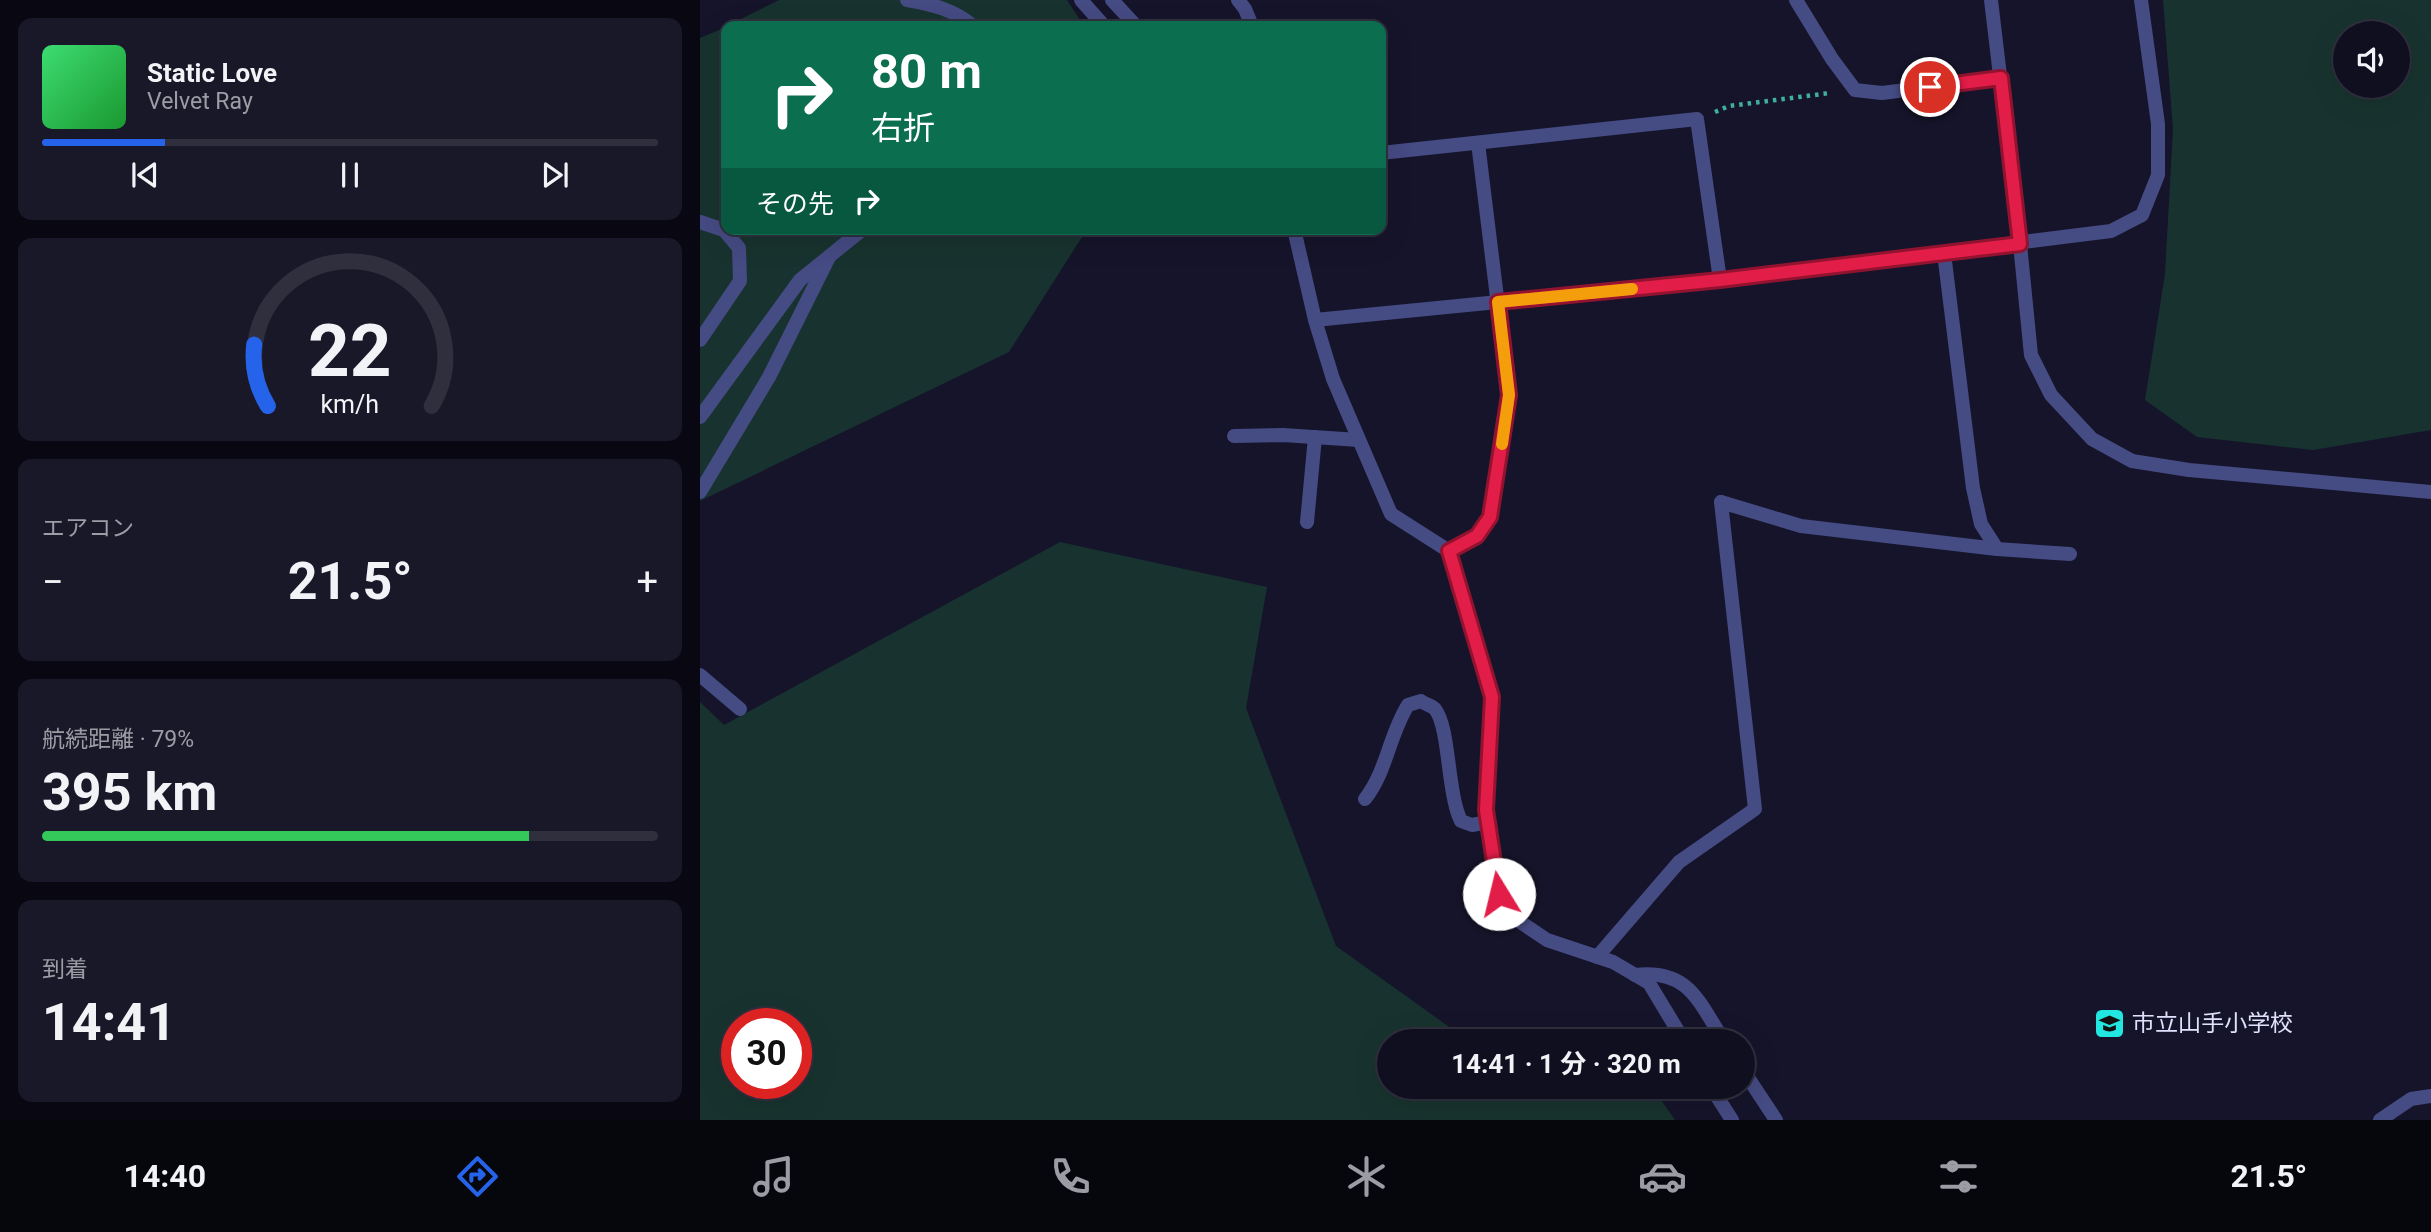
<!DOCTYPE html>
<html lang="ja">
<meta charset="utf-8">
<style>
:root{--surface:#100f20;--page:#191829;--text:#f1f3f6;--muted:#9c9ca5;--line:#302f3e;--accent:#2563eb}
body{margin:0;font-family:Roboto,"Noto Sans JP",sans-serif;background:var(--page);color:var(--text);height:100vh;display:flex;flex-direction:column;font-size:26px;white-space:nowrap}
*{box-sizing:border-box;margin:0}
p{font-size:23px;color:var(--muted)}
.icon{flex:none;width:38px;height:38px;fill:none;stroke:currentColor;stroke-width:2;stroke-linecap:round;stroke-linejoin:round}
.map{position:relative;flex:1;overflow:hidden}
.side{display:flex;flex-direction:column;gap:18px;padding:18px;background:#090812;width:700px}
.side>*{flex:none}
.top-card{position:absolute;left:21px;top:21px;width:665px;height:214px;border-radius:14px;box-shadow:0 7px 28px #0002,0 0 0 2px var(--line);background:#0b6e4f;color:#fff;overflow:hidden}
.buttons{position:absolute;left:1633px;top:21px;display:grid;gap:14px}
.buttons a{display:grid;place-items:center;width:77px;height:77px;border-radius:50%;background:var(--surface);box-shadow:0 7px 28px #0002,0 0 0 2px var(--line);font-size:35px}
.speed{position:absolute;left:21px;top:1008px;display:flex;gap:14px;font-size:35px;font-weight:700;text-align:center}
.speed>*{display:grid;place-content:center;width:91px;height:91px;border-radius:50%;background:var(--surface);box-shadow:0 7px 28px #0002,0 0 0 2px var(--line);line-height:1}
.speed .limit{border:10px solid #d22;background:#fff;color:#111}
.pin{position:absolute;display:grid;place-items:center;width:60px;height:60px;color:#fff;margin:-30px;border:4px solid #fff;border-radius:50%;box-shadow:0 2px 7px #0007}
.me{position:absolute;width:77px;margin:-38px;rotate:351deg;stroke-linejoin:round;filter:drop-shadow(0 0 5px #0008)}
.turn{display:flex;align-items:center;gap:24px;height:147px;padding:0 35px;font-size:32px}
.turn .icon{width:91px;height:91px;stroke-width:2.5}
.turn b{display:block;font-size:49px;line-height:60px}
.then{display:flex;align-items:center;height:66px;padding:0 35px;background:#0003;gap:14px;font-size:26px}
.big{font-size:52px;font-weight:700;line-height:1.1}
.side .widget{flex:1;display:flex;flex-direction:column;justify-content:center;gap:10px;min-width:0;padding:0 24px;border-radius:14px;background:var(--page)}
.side .dial{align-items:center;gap:0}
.dial svg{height:182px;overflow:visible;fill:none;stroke:var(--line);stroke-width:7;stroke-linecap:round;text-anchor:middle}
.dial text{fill:var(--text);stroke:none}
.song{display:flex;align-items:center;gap:21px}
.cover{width:84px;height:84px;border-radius:10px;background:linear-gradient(135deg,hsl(140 70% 55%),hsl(130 70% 35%))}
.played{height:7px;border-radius:4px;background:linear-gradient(90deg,var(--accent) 20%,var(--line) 20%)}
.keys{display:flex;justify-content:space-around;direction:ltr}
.heat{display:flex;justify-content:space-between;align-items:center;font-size:38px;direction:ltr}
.charge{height:10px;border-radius:5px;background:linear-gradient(90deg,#34c759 79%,var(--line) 0)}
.trip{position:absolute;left:677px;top:1029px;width:378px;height:70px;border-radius:35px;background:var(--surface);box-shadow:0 7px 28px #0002,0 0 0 2px var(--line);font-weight:700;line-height:70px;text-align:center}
.tab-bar{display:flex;height:112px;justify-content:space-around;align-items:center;background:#06060d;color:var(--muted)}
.tab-bar .icon{width:49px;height:49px}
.tab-bar .current{color:var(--accent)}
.tab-bar b{font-size:32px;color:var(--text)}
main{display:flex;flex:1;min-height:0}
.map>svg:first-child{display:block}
.green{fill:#18332f;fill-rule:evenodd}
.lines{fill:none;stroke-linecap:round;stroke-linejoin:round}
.path{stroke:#3fb19b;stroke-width:4.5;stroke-dasharray:3.5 5;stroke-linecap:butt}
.service{stroke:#454b83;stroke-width:14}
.minor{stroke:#454b83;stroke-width:14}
.tertiary{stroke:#454b83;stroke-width:14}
.route-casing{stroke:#92132f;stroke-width:18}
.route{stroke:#e11d48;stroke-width:12}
.slow{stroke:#f59e0b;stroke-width:12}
.labels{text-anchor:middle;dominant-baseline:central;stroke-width:7;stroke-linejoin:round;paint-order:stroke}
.poi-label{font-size:23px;fill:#e0e1fc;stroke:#15142a;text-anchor:start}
</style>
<main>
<section class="side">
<div class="widget">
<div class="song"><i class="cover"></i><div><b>Static Love</b><p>Velvet Ray</p></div></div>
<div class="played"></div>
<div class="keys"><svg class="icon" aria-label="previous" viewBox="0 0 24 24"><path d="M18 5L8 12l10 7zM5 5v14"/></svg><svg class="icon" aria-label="pause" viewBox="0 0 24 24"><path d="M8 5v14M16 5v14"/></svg><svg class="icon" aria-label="next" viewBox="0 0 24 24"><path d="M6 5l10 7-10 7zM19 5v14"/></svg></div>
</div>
<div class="widget dial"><svg viewBox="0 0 100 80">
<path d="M14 69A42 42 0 1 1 86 69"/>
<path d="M14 69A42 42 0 0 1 8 42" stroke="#2563eb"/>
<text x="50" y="56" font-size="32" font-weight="700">22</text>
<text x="50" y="72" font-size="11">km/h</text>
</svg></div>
<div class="widget"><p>エアコン</p>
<div class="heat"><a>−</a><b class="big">21.5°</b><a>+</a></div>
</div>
<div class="widget"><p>航続距離 · 79%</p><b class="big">395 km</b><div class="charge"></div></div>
<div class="widget"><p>到着</p><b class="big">14:41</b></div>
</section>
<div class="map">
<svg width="1731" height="1120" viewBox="0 0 1731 1120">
<rect width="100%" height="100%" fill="#15142a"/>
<g class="green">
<path d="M79 0H367L384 26H27Z"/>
<path d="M1463 0H1731V430L1613 450 1497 437 1445 400 1465 274 1473 129ZM1698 33V86H1645V33Z"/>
<path d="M26 27V229H387L309 352 0 501V38Z"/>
<path d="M360 542 567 587 546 708 636 946 769 1041H690V1087H952L975 1120H0V702L24 725ZM37 1024H96V1083H37Z"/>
</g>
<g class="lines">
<path class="path" d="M1015 112 1029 106 1130 93"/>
<g class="service">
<path d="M1021 502 1101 526 1297 549"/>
<path d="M1680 1120 1711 1099 1731 1096"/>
</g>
<g class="minor">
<path d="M207 0C231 4 255 10 273 26"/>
<path d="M381 0 404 26"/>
<path d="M412 0 436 26"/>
<path d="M538 0 545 9 552 26"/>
<path d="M681 153 997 119 1020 280"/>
<path d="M0 222 24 230 39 248 40 281 0 340"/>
<path d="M594 229 615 320 633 379 691 514 749 551 792 697 786 810 799 894 813 917 847 940 913 962 949 983 984 1041"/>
<path d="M1244 253 1273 488 1281 524 1297 549 1370 554"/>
<path d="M615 320 1020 280 1411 231 1442 215 1458 175V124L1441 0"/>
<path d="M0 417 100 280 163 229"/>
<path d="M534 436 583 435 659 440"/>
<path d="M0 492 69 377 129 257"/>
<path d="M607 522 615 437"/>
<path d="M749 551 777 536 790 517 809 395 778 143"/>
<path d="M0 675 40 709"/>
<path d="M665 799C687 771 689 735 708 705L721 701C725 704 732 706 735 709 750 728 747 793 761 821L772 825 788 822"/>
<path d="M897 957 979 862 1055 809 1021 502"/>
<path d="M935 975C989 969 998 1001 1024 1041"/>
<path d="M1043 1070 1076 1120"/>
<path d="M1011 1087 1032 1120"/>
</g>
<g class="tertiary">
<path d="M1096 0 1132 59 1155 90 1182 93 1301 78"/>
<path d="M1291 0 1320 244 1331 355 1351 395 1392 439 1432 461 1489 470 1731 492"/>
</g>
</g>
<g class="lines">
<defs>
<path id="route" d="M799 894 786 810 792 697 749 551 777 536 790 517 809 395 798 302 1020 280 1320 244 1301 78 1230 87"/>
</defs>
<use href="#route" class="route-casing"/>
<use href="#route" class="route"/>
<path class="slow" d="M802 444 809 395 798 302 932 289"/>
</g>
<defs>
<symbol id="school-square" viewBox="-11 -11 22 22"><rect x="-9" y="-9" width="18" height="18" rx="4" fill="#22e6e0" stroke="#15142a"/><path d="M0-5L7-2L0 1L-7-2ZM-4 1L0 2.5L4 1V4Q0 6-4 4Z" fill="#111"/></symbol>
</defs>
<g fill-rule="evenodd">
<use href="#school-square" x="1392" y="1006" width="35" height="35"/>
</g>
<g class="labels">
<g class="poi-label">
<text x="1432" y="1023">市立山手小学校</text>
</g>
</g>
</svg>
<div class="buttons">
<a><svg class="icon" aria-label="sound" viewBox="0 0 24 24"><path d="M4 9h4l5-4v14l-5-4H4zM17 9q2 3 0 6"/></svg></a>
</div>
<div class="speed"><div class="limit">30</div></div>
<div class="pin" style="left:1230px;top:87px;background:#d93025"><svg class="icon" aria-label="arrive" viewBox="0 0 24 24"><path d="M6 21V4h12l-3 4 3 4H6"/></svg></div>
<svg class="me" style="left:799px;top:894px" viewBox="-20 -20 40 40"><circle r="19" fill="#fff"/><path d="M0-13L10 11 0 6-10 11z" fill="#e11d48"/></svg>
<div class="trip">14:41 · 1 分 · 320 m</div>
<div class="top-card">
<div class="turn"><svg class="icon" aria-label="right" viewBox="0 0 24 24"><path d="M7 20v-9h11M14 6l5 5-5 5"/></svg><div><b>80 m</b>右折</div></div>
<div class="then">その先<svg class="icon" aria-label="right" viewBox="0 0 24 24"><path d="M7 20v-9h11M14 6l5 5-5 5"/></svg></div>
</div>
</div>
</main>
<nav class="tab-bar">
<b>14:40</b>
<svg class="icon current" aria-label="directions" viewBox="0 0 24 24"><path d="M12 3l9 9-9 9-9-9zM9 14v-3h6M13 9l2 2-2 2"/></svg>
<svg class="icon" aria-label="music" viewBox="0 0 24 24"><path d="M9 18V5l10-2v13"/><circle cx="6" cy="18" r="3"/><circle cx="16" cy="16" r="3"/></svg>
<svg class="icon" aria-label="phone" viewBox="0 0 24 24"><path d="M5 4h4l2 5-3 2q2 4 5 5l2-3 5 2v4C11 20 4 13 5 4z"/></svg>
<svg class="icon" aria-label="climate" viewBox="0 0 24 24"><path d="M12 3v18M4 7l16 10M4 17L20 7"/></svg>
<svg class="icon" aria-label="car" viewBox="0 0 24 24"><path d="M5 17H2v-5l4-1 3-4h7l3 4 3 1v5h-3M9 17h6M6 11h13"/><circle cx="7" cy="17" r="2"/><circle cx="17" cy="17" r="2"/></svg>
<svg class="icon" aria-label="filters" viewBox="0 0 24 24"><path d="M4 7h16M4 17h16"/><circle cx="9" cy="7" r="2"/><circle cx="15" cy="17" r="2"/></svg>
<b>21.5°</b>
</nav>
